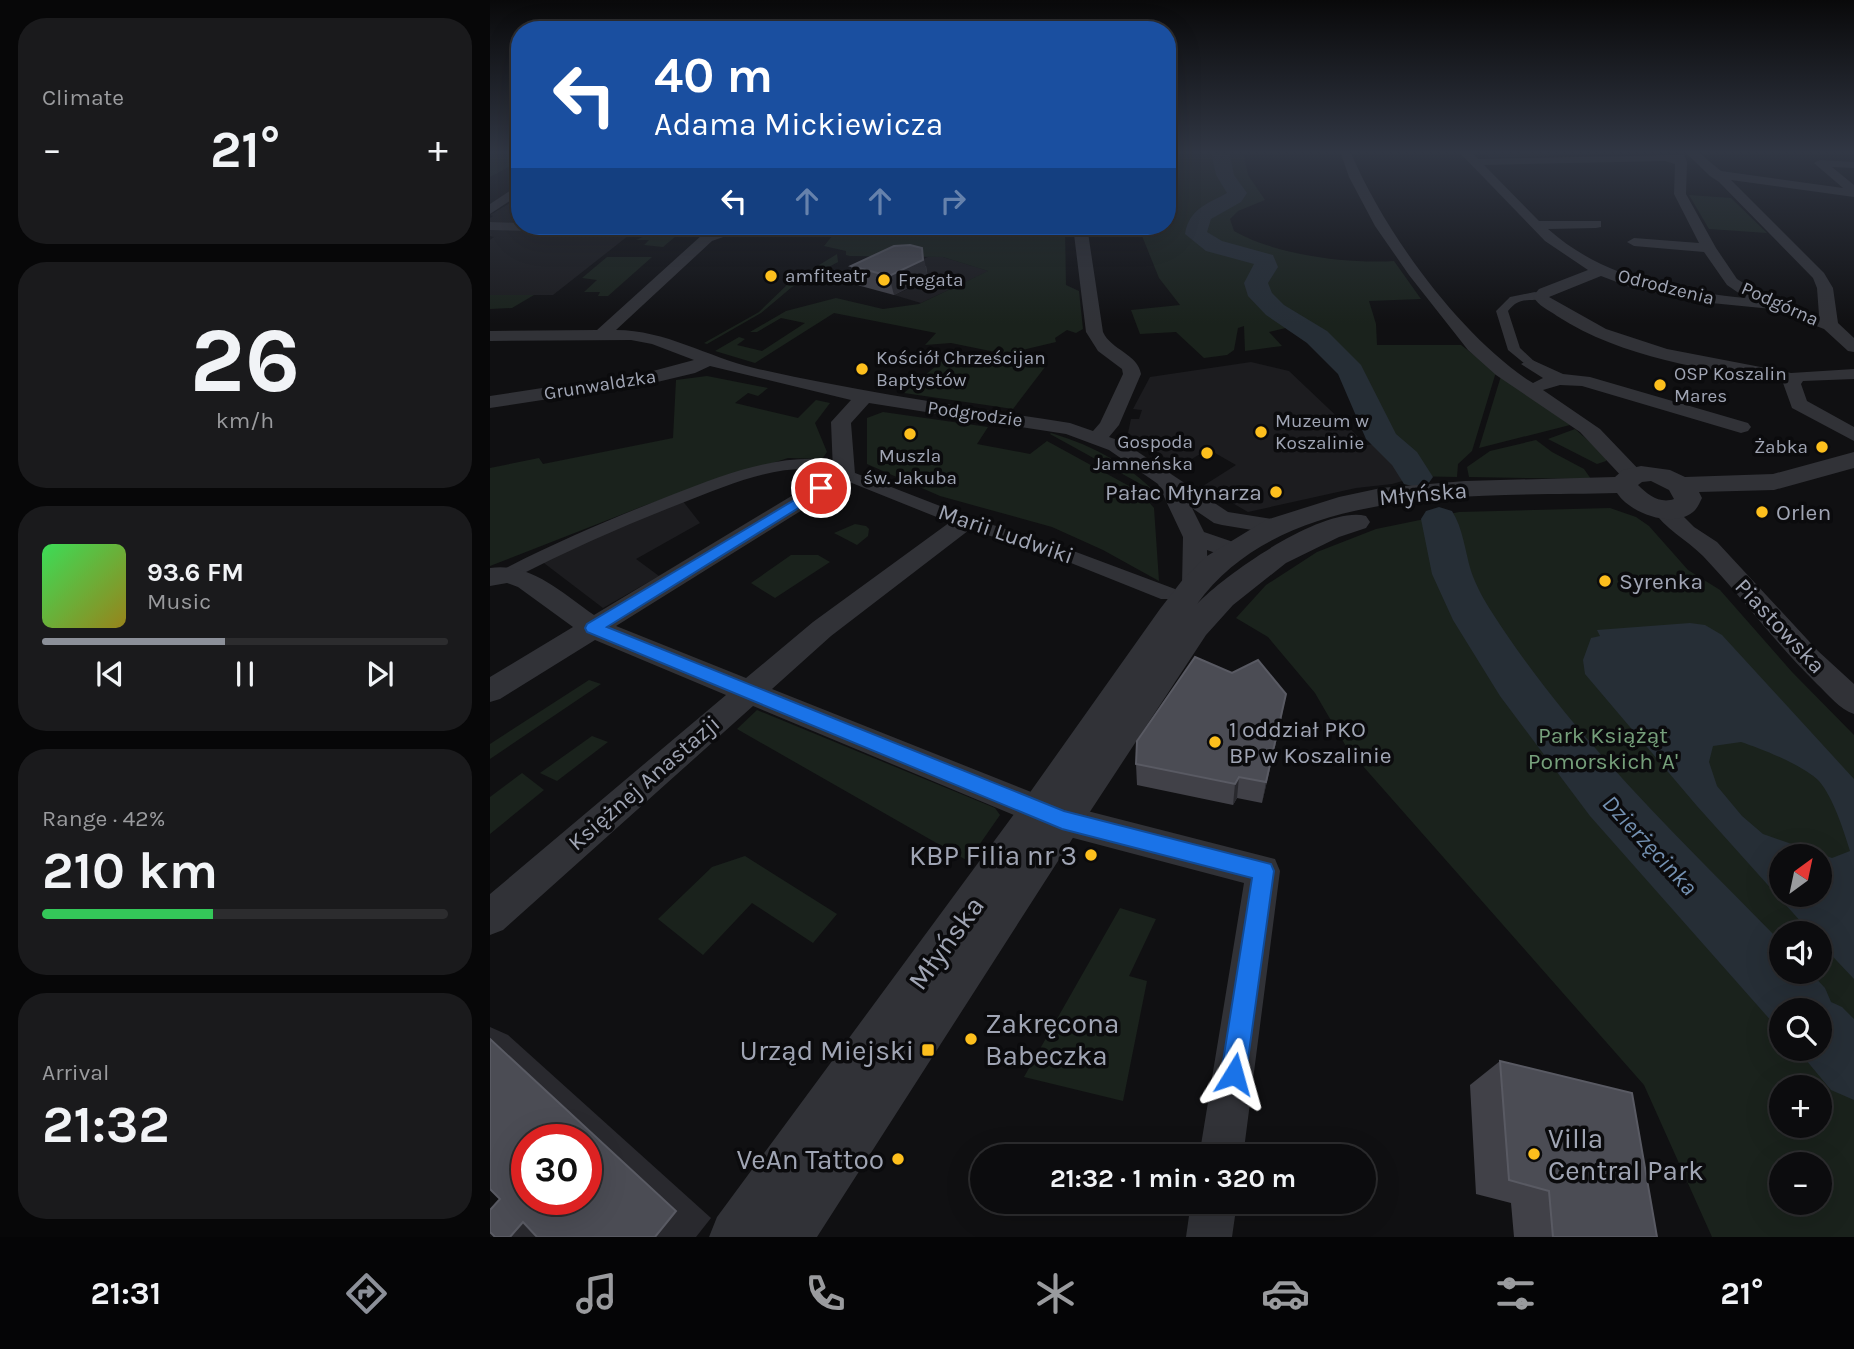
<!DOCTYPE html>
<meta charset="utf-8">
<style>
:root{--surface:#0c0c0e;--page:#1a1a1c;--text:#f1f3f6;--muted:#9a9b9e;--line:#2c2c2e;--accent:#8c9099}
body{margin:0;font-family:Karla,sans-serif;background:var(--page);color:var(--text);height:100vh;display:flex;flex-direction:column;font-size:26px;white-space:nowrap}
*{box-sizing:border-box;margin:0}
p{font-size:23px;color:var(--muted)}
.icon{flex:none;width:38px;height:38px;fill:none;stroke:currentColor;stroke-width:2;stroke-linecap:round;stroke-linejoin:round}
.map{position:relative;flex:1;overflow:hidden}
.details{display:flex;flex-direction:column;gap:18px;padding:18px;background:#070708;width:490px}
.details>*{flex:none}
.hud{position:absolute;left:21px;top:21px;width:665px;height:214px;border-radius:28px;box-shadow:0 7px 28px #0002,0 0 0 2px var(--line);background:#1a4fa0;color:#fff;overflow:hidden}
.needle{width:46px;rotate:33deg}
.fabs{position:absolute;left:1279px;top:844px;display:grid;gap:14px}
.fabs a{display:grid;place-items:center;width:63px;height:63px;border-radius:50%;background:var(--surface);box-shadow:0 7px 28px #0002,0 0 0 2px var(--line);font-size:35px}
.speed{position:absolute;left:21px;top:1124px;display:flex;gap:14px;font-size:35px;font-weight:700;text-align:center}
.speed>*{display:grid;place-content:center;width:91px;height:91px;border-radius:50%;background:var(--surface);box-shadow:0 7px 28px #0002,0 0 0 2px var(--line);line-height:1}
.speed .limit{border:10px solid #d22;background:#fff;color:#111}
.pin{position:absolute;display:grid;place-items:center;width:60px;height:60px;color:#fff;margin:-30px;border:4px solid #fff;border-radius:50%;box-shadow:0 2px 7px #0007}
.me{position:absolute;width:77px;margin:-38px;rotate:8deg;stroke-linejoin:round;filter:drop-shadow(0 0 5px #0008)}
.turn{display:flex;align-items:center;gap:24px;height:147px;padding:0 28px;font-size:32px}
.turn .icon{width:91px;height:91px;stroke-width:2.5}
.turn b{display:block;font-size:49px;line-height:60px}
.lanes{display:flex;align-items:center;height:66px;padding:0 28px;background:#0003;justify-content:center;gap:35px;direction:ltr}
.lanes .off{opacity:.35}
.big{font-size:52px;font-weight:700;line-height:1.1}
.details .card{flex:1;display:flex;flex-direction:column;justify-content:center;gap:10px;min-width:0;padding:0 24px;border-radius:28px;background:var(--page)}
.details .dial{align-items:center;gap:0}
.dial b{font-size:91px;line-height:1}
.song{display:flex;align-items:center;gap:21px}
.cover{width:84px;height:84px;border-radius:10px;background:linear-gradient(135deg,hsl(130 70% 55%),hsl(50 70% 35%))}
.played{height:7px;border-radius:4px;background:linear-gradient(90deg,var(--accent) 45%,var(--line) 45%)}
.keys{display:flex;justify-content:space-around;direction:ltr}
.heat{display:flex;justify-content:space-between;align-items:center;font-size:38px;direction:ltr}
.charge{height:10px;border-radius:5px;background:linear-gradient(90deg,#34c759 42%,var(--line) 0)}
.trip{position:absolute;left:480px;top:1144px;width:406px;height:70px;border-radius:35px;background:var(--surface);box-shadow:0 7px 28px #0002,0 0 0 2px var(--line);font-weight:700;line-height:70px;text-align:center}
.dock{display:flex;height:112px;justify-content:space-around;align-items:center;background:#050506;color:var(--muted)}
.dock .icon{width:49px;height:49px}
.dock .active{color:var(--accent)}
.dock b{font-size:32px;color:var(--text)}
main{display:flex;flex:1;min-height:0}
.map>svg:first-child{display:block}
.built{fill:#1c1c1f}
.green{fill:#1a221c;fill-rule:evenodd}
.water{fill:#262e36;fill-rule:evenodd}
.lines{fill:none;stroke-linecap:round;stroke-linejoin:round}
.river{fill:#262e36;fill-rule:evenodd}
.pedestrian{fill:#313237;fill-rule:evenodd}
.minor{fill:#313237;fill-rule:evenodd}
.tertiary{fill:#313237;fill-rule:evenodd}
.wall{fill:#414148}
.shaded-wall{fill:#29292e}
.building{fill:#4b4c54;stroke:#595a63;stroke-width:2;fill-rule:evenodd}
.route{fill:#1a73e8;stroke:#114b97;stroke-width:2}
.poi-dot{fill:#fdbf1d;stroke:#0b0b0d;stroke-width:2.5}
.labels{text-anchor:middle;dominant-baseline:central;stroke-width:7;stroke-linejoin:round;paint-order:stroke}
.far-poi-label{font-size:19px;fill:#a0a5b4;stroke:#0b0b0d;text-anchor:start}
.far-street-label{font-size:19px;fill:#a0a5b4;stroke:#0b0b0d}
.poi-label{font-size:23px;fill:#a0a5b4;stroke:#0b0b0d;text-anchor:start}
.street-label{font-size:23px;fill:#a0a5b4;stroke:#0b0b0d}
.park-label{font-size:23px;fill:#76a07b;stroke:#0b0b0d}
.water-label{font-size:24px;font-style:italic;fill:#7491b2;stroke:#0b0b0d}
.near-poi-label{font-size:28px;fill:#a0a5b4;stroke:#0b0b0d;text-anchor:end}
.near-street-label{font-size:28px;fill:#a0a5b4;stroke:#0b0b0d}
</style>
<main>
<section class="details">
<div class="card"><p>Climate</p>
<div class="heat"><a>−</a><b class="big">21°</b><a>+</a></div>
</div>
<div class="card dial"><b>26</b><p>km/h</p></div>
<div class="card">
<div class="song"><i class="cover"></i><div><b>93.6 FM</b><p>Music</p></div></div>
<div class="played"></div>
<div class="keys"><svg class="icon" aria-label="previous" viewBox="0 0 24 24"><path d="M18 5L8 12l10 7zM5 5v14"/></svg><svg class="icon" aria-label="pause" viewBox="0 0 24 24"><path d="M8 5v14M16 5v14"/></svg><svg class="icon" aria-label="next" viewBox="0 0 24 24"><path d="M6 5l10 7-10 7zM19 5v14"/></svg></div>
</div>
<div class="card"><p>Range · 42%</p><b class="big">210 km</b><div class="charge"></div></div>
<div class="card"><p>Arrival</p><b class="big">21:32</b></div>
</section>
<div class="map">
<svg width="1364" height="1237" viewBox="0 0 1364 1237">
<rect width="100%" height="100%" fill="#101012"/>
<g class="built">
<path d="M992 151H1175L1000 158Z"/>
<path d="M30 197V226H156L143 236H138L63 295H0V240L4 237 0 236V218L3 216 0 215Z"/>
<path d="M438 257H453L499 271 431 303 404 295 420 288 411 285 425 263Z"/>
<path d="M761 362 799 371 877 445 891 443 916 480 902 484 866 488 758 512 713 486 746 465 718 449 689 467 638 433 641 419H649L652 410 643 409 660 377Z"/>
<path d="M192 500 210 523 146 559 169 576 113 608 50 560Z"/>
</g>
<g class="green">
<path d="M0 151H30V161L0 177Z"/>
<path d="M688 151H753L758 175 775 200 748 211 740 219 744 231C786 255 857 264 904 261L931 299 879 301 886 324 887 345H971L1006 372 982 451 968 464 967 477 916 476 854 362 836 342 795 318 790 319 800 327 779 332 792 346 755 351 754 326 748 328 744 350 737 355 714 358 686 332 650 334 641 310 690 305 669 278 648 226H677V175L683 171Z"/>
<path d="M1199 195 1241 198 1277 233 1219 229Z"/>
<path d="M175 226H198L173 247 154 245 159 240H146Z"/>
<path d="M407 226H575L576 285 589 291 593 329 586 333 577 330 565 338 566 342 515 354 461 343 435 345 446 333 344 313 265 363 225 351 249 337 255 339 247 345 272 351 315 323 291 318 267 332H260L296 311 346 298 393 309 429 304 498 271 453 257 360 256 356 255V251L334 246 346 231 402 233Z"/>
<path d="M347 254 348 262 302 287 271 313 217 344 214 343 269 312 298 284Z"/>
<path d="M117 257H162L118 296H108L110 292H94L107 280 92 278Z"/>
<path d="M0 295H44L22 308 0 309Z"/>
<path d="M459 355 555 367 523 409 414 393Z"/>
<path d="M217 376 278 388 268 396 258 393 245 403 308 418 326 400 340 403 325 423 337 452 332 459 298 458 156 505 0 566V468L49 458 53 464 183 438 186 380Z"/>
<path d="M1011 376 1080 425 989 448Z"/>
<path d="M393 412 498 427 487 444 540 454 557 441 650 492 664 508 669 581 613 550 562 527 450 496 377 464V418Z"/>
<path d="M1085 429 1116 456V461L1107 464 1058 439Z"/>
<path d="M561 433C607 447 641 466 674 501L656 487 560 434Z"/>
<path d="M1046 440 1062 452 1094 469 1101 479 979 477 977 467 1000 451Z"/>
<path d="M1120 508 1146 517 1159 526 1198 570 1230 590 1302 672 1364 735V1237H1222L1154 1085 857 748 825 693 778 637 746 618 776 585 827 552 886 529 969 512ZM1292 856H1330V894H1292ZM1292 933H1330V971H1292ZM1292 1010H1330V1048H1292ZM1292 1087H1330V1125H1292ZM1292 1164H1330V1202H1292Z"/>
<path d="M365 524 376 526 379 529 378 536 367 545 344 533Z"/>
<path d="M301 555H328L340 562 285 598 261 583Z"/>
<path d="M99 680 111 684 0 759V744Z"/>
<path d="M267 710 505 808 510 815 478 861 247 729Z"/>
<path d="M102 736 118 742 67 781 50 773Z"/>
<path d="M32 773 54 790 0 834V797Z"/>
<path d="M255 856 347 914 323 943 262 903 213 955 168 919 222 867Z"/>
<path d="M630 908 666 919 639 976 657 981 633 1101 534 1077Z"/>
</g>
<g class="water">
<path d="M877 405 899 433 892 439H884L875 431 873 419Z"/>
<path d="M1200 623 1215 625 1232 635 1364 779V979L1330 943V933H1321L1207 806 1095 674 1093 660 1101 638 1110 636 1107 630ZM1251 742C1272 749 1313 765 1329 781 1343 797 1354 831 1360 851L1342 858 1273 834 1252 816 1227 786 1219 762 1223 746ZM1292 856H1330V894H1292Z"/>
</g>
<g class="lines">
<g class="river">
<path d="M721 151H739L744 175 757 193 751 202 721 219 717 232 732 241 783 255 788 267 778 283 782 293 794 305 837 331 871 365 906 434 927 452 943 477 938 484 926 487 914 484 902 465 876 439 848 374 817 343 776 315 758 296 754 283 764 264 716 251 695 234C699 209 717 204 737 193L726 175Z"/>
<path d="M949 507 962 511C973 528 975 551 981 571 986 586 995 602 1003 614 1082 737 1190 839 1292 943V971H1319L1335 988 1341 1002 1352 1007 1364 1019V1100L1341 1090 1306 1048H1330V1010H1292L1291 1032 1100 816 1010 696 963 620 942 574 931 519 936 511Z"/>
</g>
<g class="pedestrian">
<path d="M1045 292 1057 296C1043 305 1032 293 1018 311L1030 348 1047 364 1040 368 1018 350 1006 311 1020 297Z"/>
<path d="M329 459 481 518 578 549 685 589 687 594 685 599H671L566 557 469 526 327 469C279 466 236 486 192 503 135 525 79 550 24 578H12L9 574 12 570C68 541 125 517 184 494 231 476 278 457 329 459Z"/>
</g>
<g class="minor">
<path d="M850 151H860C894 231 966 331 1038 380L1043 383 1053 378 1031 364 1040 359 1073 374 1100 377 1258 423 1261 427 1258 431 1251 433 1092 386 1070 385 1053 390 1110 429 1154 475 1151 480H1135L1090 432 1006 375 978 350 919 275 885 226 859 177Z"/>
<path d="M968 151H980L988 159 1194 155 1197 162 1196 194 1226 248 1247 279 1271 294 1329 315 1327 288 1323 278 1229 182 1220 176 1194 151H1207L1231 171 1353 188 1324 163 1330 160 1364 162V168L1342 167 1364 185V197L1241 180 1334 273 1343 288 1348 323 1364 338V352L1358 351 1334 329 1282 309 1201 301 1140 287 1111 276 1059 297 1116 329 1177 349 1301 373 1364 369V379L1313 381 1311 384 1317 401 1364 427V441L1302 408 1293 383C1218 369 1133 359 1067 316 1059 310 1048 306 1043 296L1049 289 1098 270 1055 241ZM1175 161 1185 164 1184 194 1209 243 1144 238 1137 242 1144 246 1214 252 1237 285 1256 298C1184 291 1113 278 1058 229L1106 228 1111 227V221H1049L994 165Z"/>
<path d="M30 184V194L0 214V204Z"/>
<path d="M0 222 30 223V226H96L98 228 91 232 0 230Z"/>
<path d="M243 226H264L222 241 126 330C175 330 218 357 264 368 369 392 474 407 580 423L603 431 610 423 633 374 632 369 608 351 596 332 583 226H597L613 332C621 350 648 354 651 374L629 425 619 437 633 442 738 512 794 521 798 526 794 531 786 534 732 525 724 523 702 508 714 532 752 545 755 551 752 557 743 559 717 550 718 585 714 591 705 594 696 591 692 585 693 537 668 484 619 450 576 434 379 403 361 423 365 474 362 479 126 626 256 678 323 622 467 517 475 515 483 517 487 522 483 527 341 636 282 689 574 805 785 859 790 871 753 1157H709L754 883 572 835 263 706 13 930 0 935V894L236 695 105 640 10 699 0 702V677L83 627 28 587 17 583 0 586V568C41 562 72 593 104 615L343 471 341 422 361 400 220 366 205 373 163 383 0 408V396L163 371 204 360 162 344 141 340 0 341V331L107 330 212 235Z"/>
<path d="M1173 502 1181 504 1204 527 1227 542 1328 651 1364 684V714C1349 709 1339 695 1327 684 1286 644 1252 597 1213 556 1196 539 1175 529 1162 509L1165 504Z"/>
<path d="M701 1202H747L742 1237H696Z"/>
</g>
<path class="tertiary" d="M1364 452V468L1284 490 1209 492 1212 498C1210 502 1207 509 1203 512 1182 529 1140 513 1127 493 993 497 795 482 707 604 735 574 834 505 876 516L880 522 876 528 849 537 796 563 743 605 716 635 586 833 327 1237H219L227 1217 536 798 670 609 694 578 717 556 776 520 849 497 891 488 975 481 1125 477 1133 470 1151 466 1180 470 1195 477 1283 474ZM1161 481 1179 490 1184 499C1170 504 1158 495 1148 485L1152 482Z"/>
</g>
<g class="wall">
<path d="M361 266H436L438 278 404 295 367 285Z"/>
<path d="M792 716 772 803 747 798 743 805 647 785 646 764Z"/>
<path d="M1010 1061 1167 1237H1024L1021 1203 986 1194 980 1085Z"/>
</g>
<g class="shaded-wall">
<path d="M432 248 438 278 404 295 399 276Z"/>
<path d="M796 694 792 716 772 803 776 782Z"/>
<path d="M749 777 747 798 743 805 745 784Z"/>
<path d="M0 1027 18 1035 221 1218 206 1237H165L0 1039Z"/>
<path d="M33 1222 72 1237H20Z"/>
</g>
<g class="building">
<path d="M420 245 432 248 433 260 399 276 361 266 404 246Z"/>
<path d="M705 657 742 673 768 660 796 694 776 782 749 777 745 784 646 764 647 741Z"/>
<path d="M0 1039 186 1211 165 1237H47L33 1222 20 1237H5L0 1232V1210L10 1199 0 1189ZM37 1139H96V1199H37Z"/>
<path d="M1010 1061 1142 1093 1167 1237H1063L1059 1191 1019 1180Z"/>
</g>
<linearGradient id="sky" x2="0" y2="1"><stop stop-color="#09090a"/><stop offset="0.47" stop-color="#313744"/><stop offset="1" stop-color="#313744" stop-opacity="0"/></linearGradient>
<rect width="1364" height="324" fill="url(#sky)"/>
<path class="route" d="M331 484 336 485V491L117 627 574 811 781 864 784 871 756 1074 752 1082 744 1086 735 1082 731 1074 762 878 572 829 97 632 95 628 97 624Z"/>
<g class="poi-dot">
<circle cx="281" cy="276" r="7"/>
<circle cx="394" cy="280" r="7"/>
<circle cx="372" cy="369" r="7"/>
<circle cx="1170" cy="385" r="7"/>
<circle cx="771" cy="432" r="7"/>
<circle cx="420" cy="434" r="7"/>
<circle cx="1332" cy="447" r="7"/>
<circle cx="717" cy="453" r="7"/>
<circle cx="786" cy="492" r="7"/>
<circle cx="1272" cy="512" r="7"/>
<circle cx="1115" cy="581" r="7"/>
<circle cx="725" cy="742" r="7"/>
<circle cx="601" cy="855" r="7"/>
<circle cx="481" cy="1039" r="7"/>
<rect x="431" y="1043" width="14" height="14" rx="3.5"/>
<circle cx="1044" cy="1154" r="7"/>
<circle cx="408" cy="1159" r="7"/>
</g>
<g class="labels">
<g class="far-poi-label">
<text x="295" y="276">amfiteatr</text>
<text x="408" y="280">Fregata</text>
<text x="386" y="358">Kościół Chrześcijan<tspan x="386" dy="22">Baptystów</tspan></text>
<text x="1184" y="374">OSP Koszalin<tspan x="1184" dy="22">Mares</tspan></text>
<text x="785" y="421">Muzeum w<tspan x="785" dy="22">Koszalinie</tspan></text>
<text x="703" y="442" text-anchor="end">Gospoda<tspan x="703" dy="22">Jamneńska</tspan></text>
<text x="1318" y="447" text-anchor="end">Żabka</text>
<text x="420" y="456" text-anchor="middle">Muszla<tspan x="420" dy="22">św. Jakuba</tspan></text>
</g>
<g class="far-street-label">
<text transform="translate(1176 287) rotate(14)">Odrodzenia</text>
<text transform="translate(1290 304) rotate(24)">Podgórna</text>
<text transform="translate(110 385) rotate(-9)">Grunwaldzka</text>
<text transform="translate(485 414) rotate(8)">Podgrodzie</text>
</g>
<g class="poi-label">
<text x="772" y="492" text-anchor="end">Pałac Młynarza</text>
<text x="1286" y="512">Orlen</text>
<text x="1129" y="581">Syrenka</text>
<text x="739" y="729">1 oddział PKO<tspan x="739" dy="26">BP w Koszalinie</tspan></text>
</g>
<g class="street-label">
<text transform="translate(933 494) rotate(-5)">Młyńska</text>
<text transform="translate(516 534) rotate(19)">Marii Ludwiki</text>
<text transform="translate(1290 626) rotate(47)">Piastowska</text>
<text transform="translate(154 783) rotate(-41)">Księżnej Anastazji</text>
</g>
<g class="park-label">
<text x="1113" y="735">Park Książąt<tspan x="1113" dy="26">Pomorskich 'A'</tspan></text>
</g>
<g class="water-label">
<text transform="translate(1160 845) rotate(47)">Dzierżęcinka</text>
</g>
<g class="near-poi-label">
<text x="587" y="855">KBP Filia nr 3</text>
<text x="495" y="1023" text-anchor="start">Zakręcona<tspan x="495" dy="32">Babeczka</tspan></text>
<text x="424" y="1050">Urząd Miejski</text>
<text x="1058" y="1138" text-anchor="start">Villa<tspan x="1058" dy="32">Central Park</tspan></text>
<text x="394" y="1159">VeAn Tattoo</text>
</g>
<g class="near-street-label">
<text transform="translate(456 943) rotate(-54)">Młyńska</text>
</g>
</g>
</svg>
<div class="fabs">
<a><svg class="needle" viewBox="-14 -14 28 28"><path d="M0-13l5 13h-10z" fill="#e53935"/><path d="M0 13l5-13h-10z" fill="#9a9b9e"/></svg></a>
<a><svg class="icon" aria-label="sound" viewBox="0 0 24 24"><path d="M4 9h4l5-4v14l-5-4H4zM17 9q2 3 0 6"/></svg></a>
<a><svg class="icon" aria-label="search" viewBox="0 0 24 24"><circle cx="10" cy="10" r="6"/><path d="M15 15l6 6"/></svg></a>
<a>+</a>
<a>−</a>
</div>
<div class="speed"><div class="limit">30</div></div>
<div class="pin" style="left:331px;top:488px;background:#d93025"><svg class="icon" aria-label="arrive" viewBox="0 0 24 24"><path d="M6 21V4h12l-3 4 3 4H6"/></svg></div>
<svg class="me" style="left:744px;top:1074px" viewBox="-20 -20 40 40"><path d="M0-17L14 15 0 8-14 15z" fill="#1a73e8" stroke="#fff" stroke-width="4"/></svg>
<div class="trip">21:32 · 1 min · 320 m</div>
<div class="hud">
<div class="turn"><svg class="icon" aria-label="left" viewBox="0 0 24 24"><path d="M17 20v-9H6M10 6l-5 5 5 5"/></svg><div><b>40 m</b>Adama Mickiewicza</div></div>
<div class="lanes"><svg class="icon" aria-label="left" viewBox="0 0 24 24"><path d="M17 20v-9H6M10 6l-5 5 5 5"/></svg><svg class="icon off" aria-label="ahead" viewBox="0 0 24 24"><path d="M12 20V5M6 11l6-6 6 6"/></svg><svg class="icon off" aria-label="ahead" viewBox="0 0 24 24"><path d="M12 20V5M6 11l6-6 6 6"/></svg><svg class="icon off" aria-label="right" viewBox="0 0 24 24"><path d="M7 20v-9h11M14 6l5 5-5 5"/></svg></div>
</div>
</div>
</main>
<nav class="dock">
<b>21:31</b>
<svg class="icon active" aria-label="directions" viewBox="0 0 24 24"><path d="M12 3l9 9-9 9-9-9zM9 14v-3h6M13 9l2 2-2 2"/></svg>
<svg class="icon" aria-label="music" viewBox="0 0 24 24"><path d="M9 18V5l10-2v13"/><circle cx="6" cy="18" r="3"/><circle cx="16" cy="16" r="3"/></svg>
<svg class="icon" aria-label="phone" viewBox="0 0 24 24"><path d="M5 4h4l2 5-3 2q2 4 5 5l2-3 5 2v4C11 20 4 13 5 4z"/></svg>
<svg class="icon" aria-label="climate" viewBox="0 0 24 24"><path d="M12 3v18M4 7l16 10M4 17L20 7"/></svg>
<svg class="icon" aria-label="car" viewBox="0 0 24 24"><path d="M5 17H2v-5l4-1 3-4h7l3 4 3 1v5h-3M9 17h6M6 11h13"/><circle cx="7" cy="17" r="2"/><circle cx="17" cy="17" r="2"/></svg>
<svg class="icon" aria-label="filters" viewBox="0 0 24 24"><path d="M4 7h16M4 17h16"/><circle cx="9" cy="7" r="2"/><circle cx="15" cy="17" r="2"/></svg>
<b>21°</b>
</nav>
